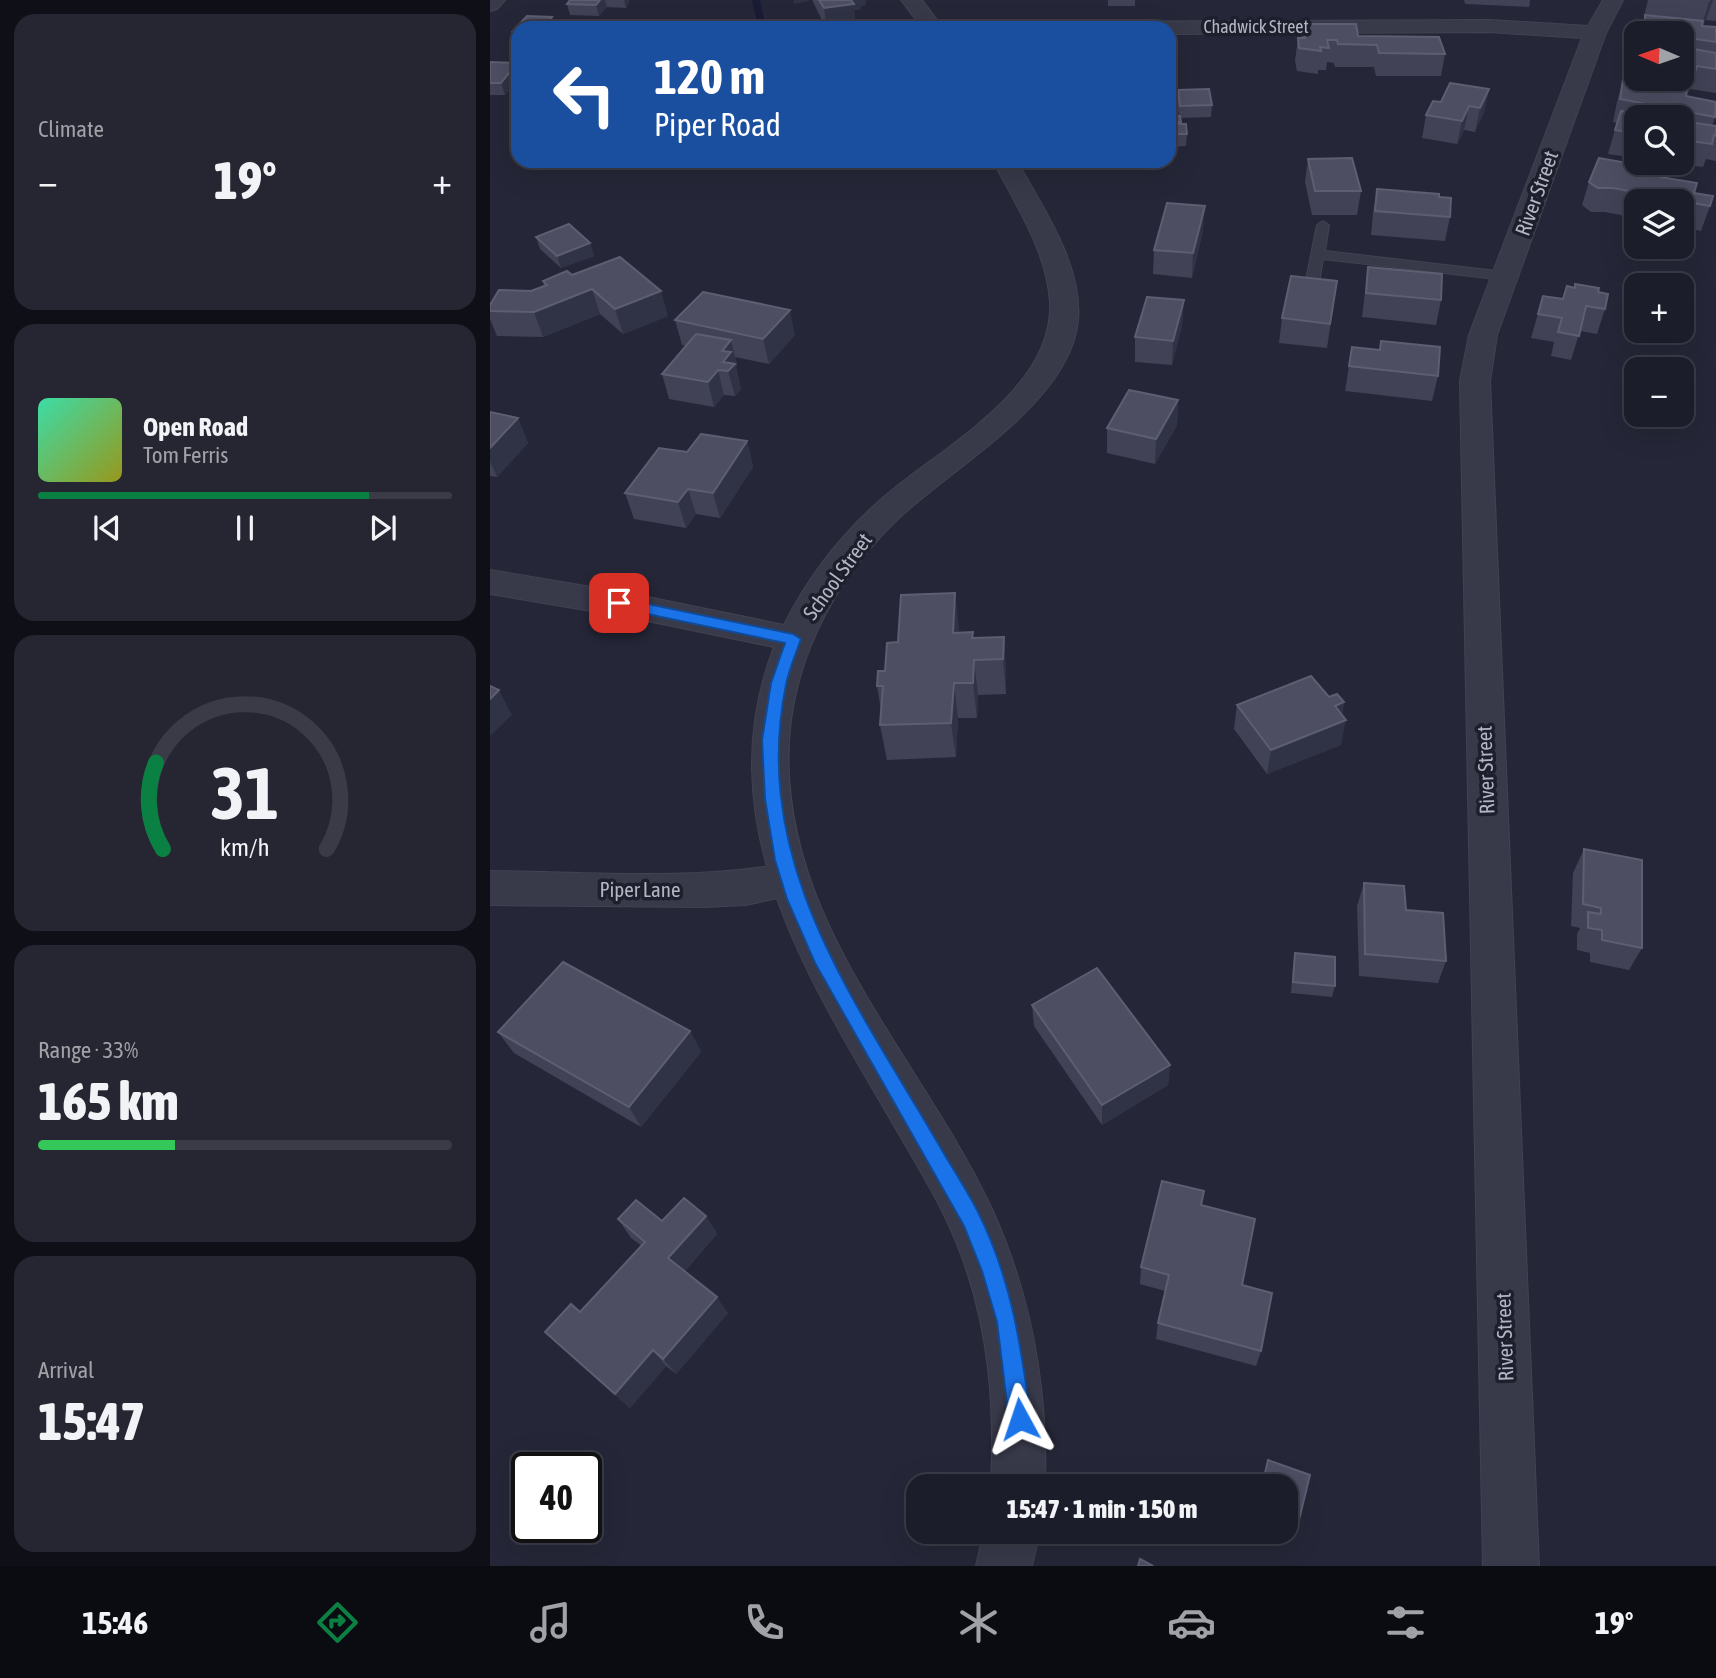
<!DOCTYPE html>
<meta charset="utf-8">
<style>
:root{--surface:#1c1d2a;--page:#252632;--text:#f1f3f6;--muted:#a0a2a8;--line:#3a3b47;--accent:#0b8043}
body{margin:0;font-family:"Asap Condensed",sans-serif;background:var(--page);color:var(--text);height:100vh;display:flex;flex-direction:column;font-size:26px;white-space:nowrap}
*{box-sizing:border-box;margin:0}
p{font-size:23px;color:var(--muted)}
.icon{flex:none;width:38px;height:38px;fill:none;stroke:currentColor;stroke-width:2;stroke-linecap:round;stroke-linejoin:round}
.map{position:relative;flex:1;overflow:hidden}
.side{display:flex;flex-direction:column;gap:14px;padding:14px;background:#0f1017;width:490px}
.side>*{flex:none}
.banner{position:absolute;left:21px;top:21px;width:665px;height:147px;border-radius:21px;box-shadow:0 7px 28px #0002,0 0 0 2px var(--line);background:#1a4fa0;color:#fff;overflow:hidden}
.needle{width:46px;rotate:272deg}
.tools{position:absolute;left:1134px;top:21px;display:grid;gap:14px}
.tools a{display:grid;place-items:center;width:70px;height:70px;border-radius:14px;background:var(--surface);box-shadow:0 7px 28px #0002,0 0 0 2px var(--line);font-size:35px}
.speed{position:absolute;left:21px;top:1452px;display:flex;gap:14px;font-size:35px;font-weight:700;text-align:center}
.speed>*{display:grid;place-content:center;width:91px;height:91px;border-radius:50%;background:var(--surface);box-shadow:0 7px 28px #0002,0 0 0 2px var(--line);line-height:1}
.speed .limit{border:4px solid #111;border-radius:10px;background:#fff;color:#111}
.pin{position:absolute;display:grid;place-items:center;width:60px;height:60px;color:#fff;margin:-30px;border-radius:14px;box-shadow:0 4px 10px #0006}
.me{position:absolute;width:77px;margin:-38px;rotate:355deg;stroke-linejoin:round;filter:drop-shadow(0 0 5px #0008)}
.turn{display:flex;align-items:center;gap:24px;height:147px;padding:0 28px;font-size:32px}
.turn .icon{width:91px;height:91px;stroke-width:2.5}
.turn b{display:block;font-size:49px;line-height:60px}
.big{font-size:52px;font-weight:800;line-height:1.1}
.side .widget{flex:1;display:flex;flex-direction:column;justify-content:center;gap:10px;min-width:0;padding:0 24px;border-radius:21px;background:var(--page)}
.side .dial{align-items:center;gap:0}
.dial svg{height:182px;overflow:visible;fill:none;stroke:var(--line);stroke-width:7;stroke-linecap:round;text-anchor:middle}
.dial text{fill:var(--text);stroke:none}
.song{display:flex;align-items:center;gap:21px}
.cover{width:84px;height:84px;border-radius:10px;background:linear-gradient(135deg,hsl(160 70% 55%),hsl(60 70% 35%))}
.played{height:7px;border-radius:4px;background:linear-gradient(90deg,var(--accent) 80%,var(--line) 80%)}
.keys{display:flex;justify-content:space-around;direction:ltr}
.heat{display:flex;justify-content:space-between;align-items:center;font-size:38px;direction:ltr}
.charge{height:10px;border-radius:5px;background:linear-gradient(90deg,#34c759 33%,var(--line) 0)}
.trip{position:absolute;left:416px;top:1474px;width:392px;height:70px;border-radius:21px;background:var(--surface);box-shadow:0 7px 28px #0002,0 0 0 2px var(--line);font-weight:800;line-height:70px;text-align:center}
.menu{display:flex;height:112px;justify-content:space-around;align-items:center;background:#0b0c11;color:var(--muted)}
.menu .icon{width:49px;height:49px}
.menu .on{color:var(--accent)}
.menu b{font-size:32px;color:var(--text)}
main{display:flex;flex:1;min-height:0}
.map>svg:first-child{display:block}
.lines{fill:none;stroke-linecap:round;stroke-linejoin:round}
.stream{fill:#1a1b34;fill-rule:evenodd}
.service-casing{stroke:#424351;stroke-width:2}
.minor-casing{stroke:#424351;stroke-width:2}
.tertiary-casing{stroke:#424351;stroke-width:2}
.service{fill:#383949;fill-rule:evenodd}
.minor{fill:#383949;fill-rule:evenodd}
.tertiary{fill:#383949;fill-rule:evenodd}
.wall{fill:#414256}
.shaded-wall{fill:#303245}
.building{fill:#4d4e62;stroke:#5d5e71;stroke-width:2}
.route{fill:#1a73e8;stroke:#114b97;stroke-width:2}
.labels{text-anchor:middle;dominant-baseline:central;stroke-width:7;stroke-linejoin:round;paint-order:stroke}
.far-street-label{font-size:18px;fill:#b4b4c4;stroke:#1e1f2d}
.street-label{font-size:21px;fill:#b4b4c4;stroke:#1e1f2d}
</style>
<main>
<section class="side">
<div class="widget"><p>Climate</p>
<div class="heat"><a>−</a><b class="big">19°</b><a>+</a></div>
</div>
<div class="widget">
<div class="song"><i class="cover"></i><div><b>Open Road</b><p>Tom Ferris</p></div></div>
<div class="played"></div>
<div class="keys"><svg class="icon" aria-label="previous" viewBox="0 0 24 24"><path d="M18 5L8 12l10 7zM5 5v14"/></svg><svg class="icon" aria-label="pause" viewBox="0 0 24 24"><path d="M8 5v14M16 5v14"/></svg><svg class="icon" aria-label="next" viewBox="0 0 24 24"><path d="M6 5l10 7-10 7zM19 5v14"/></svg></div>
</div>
<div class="widget dial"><svg viewBox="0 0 100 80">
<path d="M14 69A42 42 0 1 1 86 69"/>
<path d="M14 69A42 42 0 0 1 11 31" stroke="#0b8043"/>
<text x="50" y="56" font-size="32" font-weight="700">31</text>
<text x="50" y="72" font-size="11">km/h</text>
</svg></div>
<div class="widget"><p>Range · 33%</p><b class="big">165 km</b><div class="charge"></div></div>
<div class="widget"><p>Arrival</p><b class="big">15:47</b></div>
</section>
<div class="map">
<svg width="1226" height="1566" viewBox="0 0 1226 1566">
<rect width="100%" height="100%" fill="#252738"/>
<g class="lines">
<path class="stream" d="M262 0H270L276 28H268Z"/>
<defs>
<path id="service" d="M833 221 839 225 835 251 1015 272 1022 276 1015 280 833 259 827 295 825 298H815L813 295 827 225Z"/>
<g id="minor">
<path d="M0 0H15L7 9 0 11Z"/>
<path d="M1113 0H1133L1116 33 1007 335 1000 381 1049 1566H993L970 381 979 335 1092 38 999 32 679 34V28H541L544 24 551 22 999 20 1098 26Z"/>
<path d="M299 863 313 868 319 880 313 892 256 905 214 907 0 905V871C99 872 201 881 299 863Z"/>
</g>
<g id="tertiary">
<path d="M411 0H432L453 28H432Z"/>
<path d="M503 161H527C553 208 593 265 588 321 580 402 463 467 409 518 350 574 309 647 300 728 282 913 428 1052 501 1207 542 1296 558 1388 555 1486H501C505 1406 499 1327 470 1252 455 1211 431 1172 409 1134 323 985 215 827 284 647L143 618 0 594V570L143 594 294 625C317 579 349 537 387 503 444 451 565 392 560 302 557 252 526 205 503 161Z"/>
<path d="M494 1531H550L542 1566H486Z"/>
</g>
</defs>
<use href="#service" class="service-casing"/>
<use href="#minor" class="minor-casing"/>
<use href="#tertiary" class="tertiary-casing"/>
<use href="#service" class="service"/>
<use href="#minor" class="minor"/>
<use href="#tertiary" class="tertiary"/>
</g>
<g class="wall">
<path d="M80 0H139V2L136 8 117 7 109 16 80 15 77 4Z"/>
<path d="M322 0H376V5L370 6 371 9 364 10 366 26 351 28H336Z"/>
<rect x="618" y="0" width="27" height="6"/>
<path d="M974 0H1040L1039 7 975 4Z"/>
<path d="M1158 0H1226V21L1216 20 1212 23V26L1226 27V93L1200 89 1196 96 1226 115 1222 126H1226V161L1216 159 1213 167 1181 163H1192V117H1146V158L1118 154 1127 123 1123 122 1127 102 1138 63 1146 44V79H1192V33H1150L1155 16H1154Z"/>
<path d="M37 16 62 17 64 25H68V28H28V42H27L23 31Z"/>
<path d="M812 24 955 54 951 76H886L884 67H845L844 63 837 62 836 70H828V74L807 71 805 61 808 38H811Z"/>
<path d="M0 62 27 63 28 68V78L15 95H0Z"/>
<path d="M999 89 994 112 985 132 974 130 967 144 932 138 936 115Z"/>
<path d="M688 90 722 105 721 117 691 118V124L697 134 696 146 679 147V116H689L687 102Z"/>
<path d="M818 159 871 191 867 215H822L815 182Z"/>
<path d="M576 161H645L634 165 578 169Z"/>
<path d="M1170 177 1204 193 1220 206 1211 231 1192 227V201H1146V218L1115 212H1101L1092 205 1099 182Z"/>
<path d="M887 189 949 197 960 217 955 241 881 235 883 213Z"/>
<path d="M713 230 702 278 663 274 664 250Z"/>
<path d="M46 237 100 243 104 256 71 268 50 249Z"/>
<path d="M878 267 951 300 946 325 872 317Z"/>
<path d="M82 275 178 316 133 334 110 314 53 337 7 336 0 319V305L54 286 53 281Z"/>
<path d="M847 281 837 348 789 343 792 318Z"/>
<path d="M1085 284 1108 292 1115 309 1107 334 1090 331 1081 360 1061 356 1064 342 1041 338 1053 296 1073 299 1084 288Z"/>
<path d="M694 300 692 325 682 365 645 362V337Z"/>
<path d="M185 320 305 335 279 364 245 357 247 365 246 367 251 389 245 396 234 395 224 407 179 399 172 374 196 346 192 345Z"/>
<path d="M891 341 948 376 942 401 855 391 862 347 890 350Z"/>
<path d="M688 400 687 425 665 464 617 453V428Z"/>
<path d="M0 412 28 418 38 443 7 477 0 476Z"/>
<path d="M257 441 263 467 230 518 206 514 196 528 144 519 135 493 197 452Z"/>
<path d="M465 593 469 633 483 638 514 637 516 673V694L488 695 487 718H468L466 757 397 760 390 725 391 710 387 686 395 671 408 642Z"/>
<path d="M839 697 854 702 852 715 851 745 777 774 744 729 747 705Z"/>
<path d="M1094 849 1152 948 1139 970 1100 962V953L1087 950V934L1090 928 1081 926 1083 873Z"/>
<path d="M874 883 956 961 948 983 869 976 867 906Z"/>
<path d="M805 953 845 986 842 997 801 993 803 964Z"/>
<path d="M542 1005 680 1065 678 1085 612 1125 544 1026Z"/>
<path d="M200 1031 211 1052 151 1127 24 1053 8 1032Z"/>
<path d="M712 1205 752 1285 771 1351 766 1366 666 1339 668 1323 675 1291 650 1284 651 1267Z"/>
<path d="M216 1216 227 1234 195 1271 238 1313 186 1374 176 1366 140 1408 55 1332 90 1312 152 1246 141 1238 128 1219 172 1221Z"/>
<path d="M778 1460 820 1475 809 1520 806 1526 796 1522V1486H771Z"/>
</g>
<g class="shaded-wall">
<path d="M110 0H115L117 7 109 16 106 5Z"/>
<path d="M134 0H139V2L136 8Z"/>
<path d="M304 0H319V1L304 4Z"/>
<path d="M357 0H376V5L370 6 371 9 364 10 366 26 351 28H337L334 8Z"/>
<path d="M1221 0H1223L1216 20 1212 24 1219 2Z"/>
<path d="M62 17 65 28 56 25Z"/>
<path d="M27 63 28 68V78L15 95 11 83Z"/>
<path d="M999 89 994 112 985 132 990 108Z"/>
<path d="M979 106 974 130 967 144 972 121Z"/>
<path d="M635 161H645V162L634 165Z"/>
<path d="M715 206 713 230 702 278 703 253Z"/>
<path d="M100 243 104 256 71 268 67 256Z"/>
<path d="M102 289 110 314 53 337 44 312Z"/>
<path d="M171 291 178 316 133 334 125 309Z"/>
<path d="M694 300 692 325 682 365 683 341Z"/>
<path d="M300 310 305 335 279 364 273 339Z"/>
<path d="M241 340 247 365 246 367 251 389 245 396 238 371 233 362 232 351Z"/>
<path d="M228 370 234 395 224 407 218 382Z"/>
<path d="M688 400 687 425 665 464 666 439Z"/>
<path d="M28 418 38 443 7 477 0 461V448Z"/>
<path d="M257 441 263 467 230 518 223 493Z"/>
<path d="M198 489 206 514 196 528 188 502Z"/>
<path d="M465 593 469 629 468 669 463 633Z"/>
<path d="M514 637 516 673V694L513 659Z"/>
<path d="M484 660 488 695 487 718 483 683Z"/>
<path d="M464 683 468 718 466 757 461 723Z"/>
<path d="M9 690 22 715 0 736V699Z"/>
<path d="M854 702 850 723 856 720 851 745 777 774 781 750 845 706Z"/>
<path d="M200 1031 211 1052 151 1127 139 1107Z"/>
<path d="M680 1065 678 1085 612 1125V1105Z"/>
<path d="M216 1216 227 1234 191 1275 178 1258Z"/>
<path d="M227 1297 238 1313 186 1374 173 1359Z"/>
<path d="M163 1350 176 1366 140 1408 125 1394Z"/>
</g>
<g class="building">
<path d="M80 0H110L106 5 77 4Z"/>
<path d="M329 0H361L364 4 334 8Z"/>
<path d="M1155 15 1213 21 1212 26 1226 27V42L1192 37V33L1155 32Z"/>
<path d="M37 16 62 17 56 25H68L65 28H28V31H23Z"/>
<path d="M812 24H866L868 36 949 37 955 54 889 53 887 45 848 44 847 40H837L839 48 830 47 831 51 809 48 808 38H815Z"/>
<path d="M1146 44V64L1138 63Z"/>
<path d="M1204 49 1226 53V69L1207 66 1205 72 1192 70V50L1203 52Z"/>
<path d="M0 62 27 63 11 83H0Z"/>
<path d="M1133 79 1152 82 1153 79 1187 84V88L1197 89 1196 96 1226 102 1225 117 1130 99Z"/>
<path d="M960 83 999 89 990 108 979 106 972 121 936 115 943 101 951 102Z"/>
<path d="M719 89 722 105 690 106 688 90Z"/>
<path d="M1131 111 1171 117H1146V133L1125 130Z"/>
<path d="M679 116H690L691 122H679Z"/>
<path d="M1192 121 1226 126V136L1224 135 1222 144 1192 140Z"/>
<path d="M679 124H696L697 134H679Z"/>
<path d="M862 158 871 191H825L818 159Z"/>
<path d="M1109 158 1165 168V170L1171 171 1170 177 1207 183 1204 193 1223 196 1220 206 1123 188H1108L1099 182Z"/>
<path d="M887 189 949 194V197L961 198 960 217 885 211Z"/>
<path d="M677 203 715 206 703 253 664 250Z"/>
<path d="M79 224 100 243 67 256 46 237Z"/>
<path d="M130 257 171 291 125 309 102 289 44 312 0 311V305L9 290 41 291 57 285 53 281 77 271 82 275Z"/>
<path d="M878 267 952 274 951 300 876 293Z"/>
<path d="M801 276 847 281 840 324 792 318Z"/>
<path d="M1085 284 1109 288 1108 292 1118 294 1115 309 1096 306 1089 336 1068 332 1072 318 1048 314 1053 296 1073 299 1077 286 1085 288Z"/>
<path d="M213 292 300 310 273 339 185 320Z"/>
<path d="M657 297 694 300 683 341 645 337Z"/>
<path d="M206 334 241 340 232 351 241 352 233 362 245 364 238 371 228 370 218 382 172 374Z"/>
<path d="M891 341 950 347 948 376 859 366 862 347 890 350Z"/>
<path d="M639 390 688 400 666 439 617 428Z"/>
<path d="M0 412 28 418 0 448Z"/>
<path d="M211 434 257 441 223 493 198 489 188 502 135 493 169 448 197 452Z"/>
<path d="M465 593 463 633 483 632 482 638 514 637 513 659 484 660 483 683H464L461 723 390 725 393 686H387L388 671H395L397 643 408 642 411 595Z"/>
<path d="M821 676 839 697 847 694 854 702 845 706 856 720 781 750 747 705Z"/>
<path d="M0 686 9 690 0 699Z"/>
<path d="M1094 849 1152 860V948L1112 940V930L1098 928V912L1111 914V908L1093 904Z"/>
<path d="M874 883 914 886 916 910 953 913 956 961 875 954Z"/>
<path d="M805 953 845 957V986L803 982Z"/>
<path d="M73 962 200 1031 139 1107 8 1032Z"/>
<path d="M607 968 680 1065 612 1105 542 1005Z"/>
<path d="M672 1181 714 1191 711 1205 765 1219 752 1285 782 1293 771 1351 668 1323 679 1275 651 1267Z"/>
<path d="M194 1198 216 1216 178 1258 227 1297 173 1359 163 1350 125 1394 55 1332 81 1304 90 1312 155 1242 128 1219 146 1200 172 1221Z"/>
<path d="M778 1460 820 1475 809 1520 796 1516V1486H772Z"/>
<path d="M650 1559 663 1566H648Z"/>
</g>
<path class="route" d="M129 598 303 634 311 639C306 654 299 669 296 685 260 863 365 1000 449 1145 462 1168 477 1190 489 1214 522 1281 531 1346 541 1419L538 1426 530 1430 522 1426 519 1419 507 1322 492 1271 474 1226 325 963 297 899 285 860 275 799 272 740 281 683 295 643 124 607 122 603Z"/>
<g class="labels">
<g class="far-street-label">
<text x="766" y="26">Chadwick Street</text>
</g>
<g class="street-label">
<text transform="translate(1046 193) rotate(-70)">River Street</text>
<text transform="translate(347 576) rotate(-54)">School Street</text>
<text transform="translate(995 770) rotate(-92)">River Street</text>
<text x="150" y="889">Piper Lane</text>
<text transform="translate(1014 1337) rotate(-92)">River Street</text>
</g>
</g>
</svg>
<div class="tools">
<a><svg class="needle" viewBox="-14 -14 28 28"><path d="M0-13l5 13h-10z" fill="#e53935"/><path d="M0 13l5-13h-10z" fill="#a0a2a8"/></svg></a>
<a><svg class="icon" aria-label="search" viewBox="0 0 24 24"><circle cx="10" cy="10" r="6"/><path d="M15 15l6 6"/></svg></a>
<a><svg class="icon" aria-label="layers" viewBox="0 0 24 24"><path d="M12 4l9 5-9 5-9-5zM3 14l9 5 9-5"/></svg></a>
<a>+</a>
<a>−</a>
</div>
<div class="speed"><div class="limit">40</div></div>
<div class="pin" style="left:129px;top:603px;background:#d93025"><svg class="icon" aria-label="arrive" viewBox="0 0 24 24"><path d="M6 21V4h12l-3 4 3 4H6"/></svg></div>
<svg class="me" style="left:530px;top:1419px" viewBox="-20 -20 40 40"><path d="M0-17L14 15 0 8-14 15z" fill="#1a73e8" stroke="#fff" stroke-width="4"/></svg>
<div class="trip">15:47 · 1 min · 150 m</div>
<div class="banner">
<div class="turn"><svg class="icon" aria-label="left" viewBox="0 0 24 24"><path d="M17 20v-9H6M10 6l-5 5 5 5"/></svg><div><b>120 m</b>Piper Road</div></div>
</div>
</div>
</main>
<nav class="menu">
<b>15:46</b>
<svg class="icon on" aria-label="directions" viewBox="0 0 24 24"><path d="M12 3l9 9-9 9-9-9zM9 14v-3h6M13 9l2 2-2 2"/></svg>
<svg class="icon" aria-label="music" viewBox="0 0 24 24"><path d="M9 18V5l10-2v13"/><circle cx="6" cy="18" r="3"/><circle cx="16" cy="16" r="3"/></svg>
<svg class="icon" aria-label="phone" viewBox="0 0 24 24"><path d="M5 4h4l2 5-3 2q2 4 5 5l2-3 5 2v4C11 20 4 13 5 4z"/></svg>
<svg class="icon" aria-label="climate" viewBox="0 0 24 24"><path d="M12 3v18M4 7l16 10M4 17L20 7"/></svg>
<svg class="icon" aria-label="car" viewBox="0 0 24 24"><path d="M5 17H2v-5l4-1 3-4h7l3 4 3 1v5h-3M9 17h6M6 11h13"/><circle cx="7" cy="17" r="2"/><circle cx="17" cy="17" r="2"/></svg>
<svg class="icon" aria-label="filters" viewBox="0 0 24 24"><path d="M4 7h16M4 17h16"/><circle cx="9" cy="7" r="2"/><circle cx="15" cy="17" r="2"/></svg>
<b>19°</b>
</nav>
